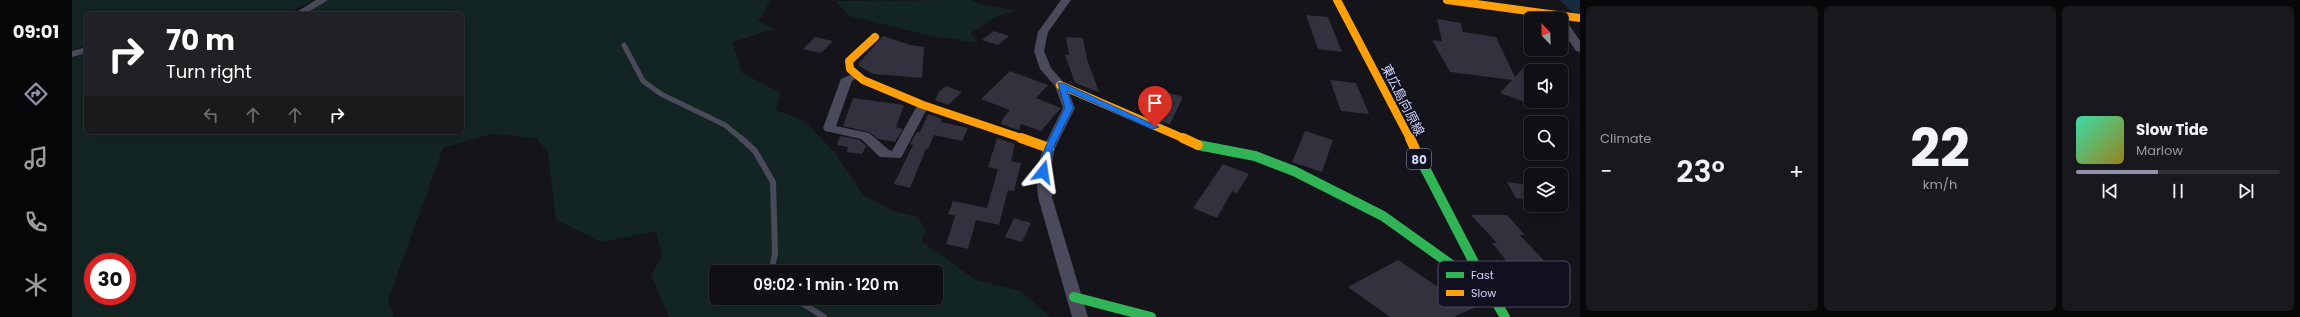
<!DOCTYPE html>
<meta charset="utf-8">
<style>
:root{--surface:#0f0f14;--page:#18181d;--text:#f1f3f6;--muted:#9b9ca0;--line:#2f2f34;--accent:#9091ab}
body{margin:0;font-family:Poppins,"Noto Sans JP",sans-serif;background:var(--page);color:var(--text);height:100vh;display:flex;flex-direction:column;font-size:15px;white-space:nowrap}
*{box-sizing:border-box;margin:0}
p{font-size:13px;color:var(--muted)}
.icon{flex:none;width:22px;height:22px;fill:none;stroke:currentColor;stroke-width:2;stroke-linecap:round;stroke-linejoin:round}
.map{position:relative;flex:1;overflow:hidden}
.drawer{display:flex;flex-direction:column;gap:6px;padding:6px;background:#08080b;width:720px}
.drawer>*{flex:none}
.top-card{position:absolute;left:12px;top:12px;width:380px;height:122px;border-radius:6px;box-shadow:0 2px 10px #0003,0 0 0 1px var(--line);background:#202124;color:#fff;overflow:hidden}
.needle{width:26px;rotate:337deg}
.controls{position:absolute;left:1452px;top:12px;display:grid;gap:8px}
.controls a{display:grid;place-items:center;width:44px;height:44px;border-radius:6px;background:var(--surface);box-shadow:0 2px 10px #0003,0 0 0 1px var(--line);font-size:20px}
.speed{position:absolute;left:12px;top:253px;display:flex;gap:8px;font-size:20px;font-weight:700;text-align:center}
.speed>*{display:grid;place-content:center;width:52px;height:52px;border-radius:50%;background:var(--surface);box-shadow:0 2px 10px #0003,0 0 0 1px var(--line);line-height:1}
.speed .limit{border:6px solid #d22;background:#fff;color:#111}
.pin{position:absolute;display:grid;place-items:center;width:34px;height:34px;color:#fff;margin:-41px -17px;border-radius:50% 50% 50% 0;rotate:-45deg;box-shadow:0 0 4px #0007}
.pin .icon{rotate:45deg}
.me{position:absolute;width:44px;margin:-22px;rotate:15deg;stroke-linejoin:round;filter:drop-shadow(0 0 3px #0008)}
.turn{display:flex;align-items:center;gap:14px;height:84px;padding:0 16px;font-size:18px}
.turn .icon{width:52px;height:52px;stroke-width:2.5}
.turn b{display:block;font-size:28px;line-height:34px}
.lanes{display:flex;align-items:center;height:38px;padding:0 16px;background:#0003;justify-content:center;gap:20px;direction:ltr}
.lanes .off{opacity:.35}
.big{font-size:30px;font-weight:600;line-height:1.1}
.drawer .widget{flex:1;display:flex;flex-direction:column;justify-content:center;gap:6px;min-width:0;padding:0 14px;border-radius:6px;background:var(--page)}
.drawer .dial{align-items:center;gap:0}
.dial b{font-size:52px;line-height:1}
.song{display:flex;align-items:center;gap:12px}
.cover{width:48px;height:48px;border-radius:6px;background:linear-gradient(135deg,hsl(160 70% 55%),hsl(50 70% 35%))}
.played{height:4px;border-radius:2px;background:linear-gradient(90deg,var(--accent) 40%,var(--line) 40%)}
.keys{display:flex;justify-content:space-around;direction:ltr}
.heat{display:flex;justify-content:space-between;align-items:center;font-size:22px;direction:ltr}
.drawer .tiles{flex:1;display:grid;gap:6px;grid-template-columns:repeat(3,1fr)}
.trip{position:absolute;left:637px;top:265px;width:234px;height:40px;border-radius:6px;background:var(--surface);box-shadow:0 2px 10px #0003,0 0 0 1px var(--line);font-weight:600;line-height:40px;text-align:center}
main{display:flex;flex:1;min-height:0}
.tab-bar{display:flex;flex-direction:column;width:72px;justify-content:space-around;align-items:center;background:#060608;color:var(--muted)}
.tab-bar .icon{width:28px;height:28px}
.tab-bar .active{color:var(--accent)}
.tab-bar b{font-size:18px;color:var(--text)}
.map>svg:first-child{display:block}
.green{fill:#132523;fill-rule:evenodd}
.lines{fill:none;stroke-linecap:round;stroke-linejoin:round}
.river{fill:#162b3e;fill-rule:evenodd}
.building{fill:#32313d}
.lane-far1{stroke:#4a4a5a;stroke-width:5}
.lane{stroke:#4a4a5a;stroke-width:6}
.street{fill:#4a4a5a;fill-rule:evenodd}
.fast{stroke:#30b455;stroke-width:10}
.slow-far1{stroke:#ff9f0a;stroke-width:8}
.slow{stroke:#ff9f0a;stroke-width:10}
.route{fill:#1a73e8;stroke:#114b97}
.labels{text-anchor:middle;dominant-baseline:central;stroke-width:3;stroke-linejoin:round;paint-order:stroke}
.shield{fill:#10101e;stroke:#9899b7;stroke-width:1}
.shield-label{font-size:12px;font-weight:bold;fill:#d3d4f9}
.street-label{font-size:13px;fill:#d3d4f9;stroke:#10101e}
.key{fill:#10101e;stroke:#4a4b60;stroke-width:1}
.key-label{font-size:11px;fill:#d3d4f9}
</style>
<main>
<nav class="tab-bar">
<b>09:01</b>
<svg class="icon active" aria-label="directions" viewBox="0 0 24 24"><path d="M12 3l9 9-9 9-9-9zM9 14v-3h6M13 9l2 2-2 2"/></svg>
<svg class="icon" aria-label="music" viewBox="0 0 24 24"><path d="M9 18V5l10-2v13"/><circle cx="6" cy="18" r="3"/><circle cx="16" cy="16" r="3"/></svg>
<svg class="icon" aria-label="phone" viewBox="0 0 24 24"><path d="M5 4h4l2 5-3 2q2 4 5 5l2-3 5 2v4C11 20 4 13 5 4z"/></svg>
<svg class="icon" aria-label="climate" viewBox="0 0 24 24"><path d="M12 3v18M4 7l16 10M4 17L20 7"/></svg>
</nav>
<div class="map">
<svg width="1508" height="317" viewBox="0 0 1508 317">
<rect width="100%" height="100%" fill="#14141a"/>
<g class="green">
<path d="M0 0H241L215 14H14V45L0 50Z"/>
<path d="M255 0H699L686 21 703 29 660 42 670 73 709 93 704 110 734 122 764 154 791 195 822 211 846 217 854 231 849 241 904 280 949 291 978 317H597L579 275 590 255 584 231 529 242 484 219 476 152 464 138 419 134 371 148 316 300 322 317H0V57L14 52V132H390V14H230ZM21 262H55V296H21ZM644 272H864V298H644Z"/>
<path d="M900 0 904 3 944 11 925 16 899 33 906 43 855 35 778 16 763 1Z"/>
</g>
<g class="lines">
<path class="river" d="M1488 0H1508V14L1500 12Z"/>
</g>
<g class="building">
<path d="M1234 15 1256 17 1270 52 1246 49Z"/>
<path d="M1365 19 1389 23 1391 32 1424 37 1443 77 1451 68 1459 80V104L1428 93 1440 80 1378 72 1360 40 1370 41Z"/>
<path d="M922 31 937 36 926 45 910 40Z"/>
<path d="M811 36 838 45 852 47 850 78 801 74 787 66V63Z"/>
<path d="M743 37 761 41 749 53 731 49Z"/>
<path d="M994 37 1011 38 1015 59 1027 92 1003 83 993 55H997Z"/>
<path d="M938 71 976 85 964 98 989 108 969 131 949 124 947 130 929 124 931 118 938 110 909 99Z"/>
<path d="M1258 80 1284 83 1297 114 1269 111Z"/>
<path d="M874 86 890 92 876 105 863 100 867 92Z"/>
<path d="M1086 90 1111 97 1098 124 1080 118 1086 105 1079 103Z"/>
<path d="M781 98 832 105 824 127 831 129 823 142 806 139 797 132 771 126Z"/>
<path d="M856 114 870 119 869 122 896 128 890 141 862 135 856 149H854L838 188 822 184 841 145 838 144 845 132H848Z"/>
<path d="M1233 131 1261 140 1250 172 1220 162Z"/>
<path d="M768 136 788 140 794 146 790 154 775 152 776 147 765 145Z"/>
<path d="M925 138 943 144 939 161 949 163 942 191 936 190 927 225 904 220 896 249 874 244 883 216 876 214 881 201 915 208 926 169 916 167Z"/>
<path d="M1151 164 1177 174 1165 193 1160 191 1145 218 1121 208Z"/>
<path d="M1435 182 1459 185V200L1444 198Z"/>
<path d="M1399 215H1435L1453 235H1448L1476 265H1438L1420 243H1425Z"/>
<path d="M942 218 959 223 950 242 933 237Z"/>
<path d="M1326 260 1366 287 1378 282 1410 304 1382 317H1318L1276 287Z"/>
</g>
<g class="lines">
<path class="lane-far1" d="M552 45 571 81 589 94 653 125 670 139"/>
<g class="lane">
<path d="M669 138 683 151 701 182 703 254 699 272"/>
<path d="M722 298 752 317"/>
</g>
<g class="street">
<path d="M244 0H256L233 14H221Z"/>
<path d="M989 0H999L976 32 972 51 979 68 994 85 1003 108 983 148 978 172 980 197 1016 317H1000L966 197 964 172 971 148 991 108 983 86 968 69 962 51 966 32Z"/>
<path d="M1489 18 1493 19 1508 41V52L1504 51 1489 29V19H1485Z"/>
<path d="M14 47V53L0 57V51Z"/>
<path d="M785 72 791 75 780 81 764 126 797 133 817 150 820 151 847 102H855L857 105 829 158 808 157 789 139 753 131 751 128 769 79Z"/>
</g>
<g class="fast">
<path d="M1126 145 1183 156 1222 171 1311 216 1388 271 1411 280"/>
<path d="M1342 147 1411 280 1433 317"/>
<path d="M1002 297 1079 317"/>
</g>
<g class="slow-far1">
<path d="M1265 0 1338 139"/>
<path d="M1375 0 1508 18"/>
<path d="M803 37 777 61 778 69 791 80 851 105 952 139"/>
<path d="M988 85 1113 139"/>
</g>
<g class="slow">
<path d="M949 138 977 148"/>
<path d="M1111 138 1126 145"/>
<path d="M1338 138 1342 147"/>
</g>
</g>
<path class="route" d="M986 83H991L1087 127 1080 129 995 91 1001 108 981 148 975 172 974 174H967L966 172 973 148 993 108Z"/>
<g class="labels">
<rect class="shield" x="1335" y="149" width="24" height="20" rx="3"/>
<g class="shield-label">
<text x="1347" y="159">80</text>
</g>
<g class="street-label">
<text transform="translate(1331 100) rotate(63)">東広島向原線</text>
</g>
</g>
<rect x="1366" y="261" width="132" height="46" rx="6" class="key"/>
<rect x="1374" y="272" width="18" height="6" fill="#30b455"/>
<rect x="1374" y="290" width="18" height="6" fill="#ff9f0a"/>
<g class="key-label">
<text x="1399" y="279">Fast</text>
<text x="1399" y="297">Slow</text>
</g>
</svg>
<div class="controls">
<a><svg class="needle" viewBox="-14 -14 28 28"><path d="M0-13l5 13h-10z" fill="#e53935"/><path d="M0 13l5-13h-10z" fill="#9b9ca0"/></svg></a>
<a><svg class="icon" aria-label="sound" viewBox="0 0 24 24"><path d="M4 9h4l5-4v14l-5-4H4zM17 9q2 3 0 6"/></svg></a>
<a><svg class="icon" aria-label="search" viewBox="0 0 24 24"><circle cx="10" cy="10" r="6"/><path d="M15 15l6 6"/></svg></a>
<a><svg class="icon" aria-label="layers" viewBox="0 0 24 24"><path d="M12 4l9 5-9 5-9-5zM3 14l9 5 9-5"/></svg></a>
</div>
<div class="speed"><div class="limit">30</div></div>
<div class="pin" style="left:1083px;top:127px;background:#d93025"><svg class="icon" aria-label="arrive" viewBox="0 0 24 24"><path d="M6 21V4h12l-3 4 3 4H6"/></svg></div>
<svg class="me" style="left:971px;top:172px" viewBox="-20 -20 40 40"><path d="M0-17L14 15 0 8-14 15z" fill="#1a73e8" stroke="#fff" stroke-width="4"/></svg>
<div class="trip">09:02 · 1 min · 120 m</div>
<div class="top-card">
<div class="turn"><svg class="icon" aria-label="right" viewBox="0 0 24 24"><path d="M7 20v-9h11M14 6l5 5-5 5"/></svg><div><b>70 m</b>Turn right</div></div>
<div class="lanes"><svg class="icon off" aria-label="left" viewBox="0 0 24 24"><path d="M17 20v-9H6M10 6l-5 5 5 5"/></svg><svg class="icon off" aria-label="ahead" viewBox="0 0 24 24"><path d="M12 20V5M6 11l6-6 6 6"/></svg><svg class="icon off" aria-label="ahead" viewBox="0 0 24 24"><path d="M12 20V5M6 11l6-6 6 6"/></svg><svg class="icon" aria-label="right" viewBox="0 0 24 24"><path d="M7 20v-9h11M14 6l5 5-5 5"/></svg></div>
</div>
</div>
<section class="drawer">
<div class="tiles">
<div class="widget"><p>Climate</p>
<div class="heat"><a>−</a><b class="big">23°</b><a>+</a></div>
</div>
<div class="widget dial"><b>22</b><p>km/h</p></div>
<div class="widget">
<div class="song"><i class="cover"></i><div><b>Slow Tide</b><p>Marlow</p></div></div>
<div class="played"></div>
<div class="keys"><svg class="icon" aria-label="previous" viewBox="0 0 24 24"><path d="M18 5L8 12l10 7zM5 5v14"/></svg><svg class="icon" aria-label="pause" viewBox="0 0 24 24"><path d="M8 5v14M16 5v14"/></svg><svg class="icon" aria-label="next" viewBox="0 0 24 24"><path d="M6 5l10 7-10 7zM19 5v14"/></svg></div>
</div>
</div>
</section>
</main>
